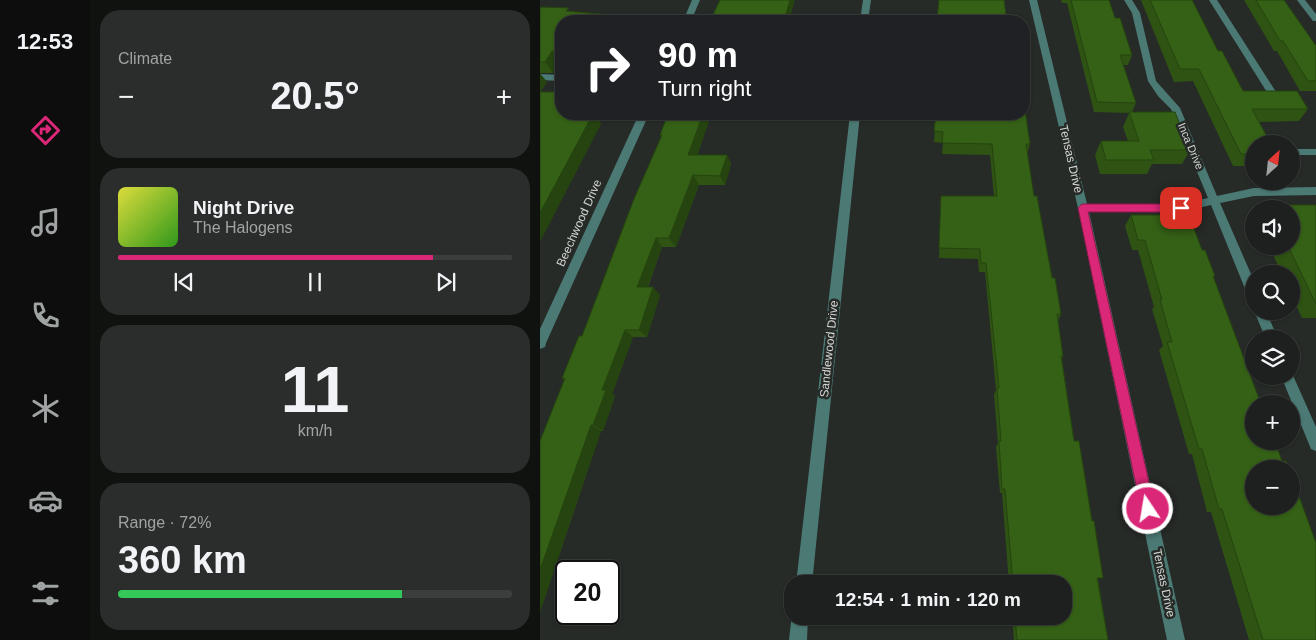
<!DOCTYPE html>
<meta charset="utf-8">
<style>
:root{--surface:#1d201e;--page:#2a2d2b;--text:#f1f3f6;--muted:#a0a3a4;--line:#3b3e3c;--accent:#db2777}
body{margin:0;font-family:Helvetica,sans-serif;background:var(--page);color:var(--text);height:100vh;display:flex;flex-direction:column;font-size:19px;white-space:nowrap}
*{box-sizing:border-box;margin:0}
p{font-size:16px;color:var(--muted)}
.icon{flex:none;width:28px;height:28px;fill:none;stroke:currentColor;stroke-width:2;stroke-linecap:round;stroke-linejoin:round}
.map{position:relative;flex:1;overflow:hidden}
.panel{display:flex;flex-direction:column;gap:10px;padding:10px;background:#101210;width:450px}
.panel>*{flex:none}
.banner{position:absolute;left:15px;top:15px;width:475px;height:105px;border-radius:20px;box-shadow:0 1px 4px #0004,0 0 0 1px var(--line);background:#202124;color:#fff;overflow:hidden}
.needle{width:32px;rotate:27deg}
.fabs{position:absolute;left:705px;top:135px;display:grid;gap:10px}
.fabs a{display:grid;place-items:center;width:55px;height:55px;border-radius:50%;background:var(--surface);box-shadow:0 1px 4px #0004,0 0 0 1px var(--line);font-size:25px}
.speed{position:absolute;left:15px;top:560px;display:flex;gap:10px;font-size:25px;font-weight:700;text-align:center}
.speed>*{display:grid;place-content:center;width:65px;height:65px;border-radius:50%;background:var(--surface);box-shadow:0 1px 4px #0004,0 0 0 1px var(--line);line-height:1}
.speed .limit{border:2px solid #111;border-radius:8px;background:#fff;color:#111}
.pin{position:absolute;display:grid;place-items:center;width:42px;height:42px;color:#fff;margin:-21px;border-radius:10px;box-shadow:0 2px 8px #0006}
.me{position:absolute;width:55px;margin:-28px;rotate:348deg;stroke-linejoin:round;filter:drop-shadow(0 0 4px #0008)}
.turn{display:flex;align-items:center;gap:18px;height:105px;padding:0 20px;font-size:22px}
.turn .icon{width:65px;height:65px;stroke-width:2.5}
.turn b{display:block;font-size:35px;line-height:42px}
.big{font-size:38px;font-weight:600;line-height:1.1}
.panel .card{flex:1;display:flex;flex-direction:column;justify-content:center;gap:8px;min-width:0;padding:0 18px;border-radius:20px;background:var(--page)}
.panel .dial{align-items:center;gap:0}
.dial b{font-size:65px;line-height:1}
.song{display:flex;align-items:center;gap:15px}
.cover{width:60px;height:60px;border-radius:8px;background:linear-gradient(135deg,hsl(60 70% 55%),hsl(110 70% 35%))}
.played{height:5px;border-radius:2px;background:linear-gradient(90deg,var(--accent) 80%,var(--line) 80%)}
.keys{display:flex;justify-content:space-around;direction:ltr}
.heat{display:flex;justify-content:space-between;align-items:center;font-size:28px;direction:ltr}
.charge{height:8px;border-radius:4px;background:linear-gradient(90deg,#34c759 72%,var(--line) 0)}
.trip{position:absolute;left:244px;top:575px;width:288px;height:50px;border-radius:20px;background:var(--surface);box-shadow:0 1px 4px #0004,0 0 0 1px var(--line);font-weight:600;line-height:50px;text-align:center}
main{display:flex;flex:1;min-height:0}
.menu{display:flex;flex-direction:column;width:90px;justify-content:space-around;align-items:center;background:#0c0d0c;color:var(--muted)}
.menu .icon{width:35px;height:35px}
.menu .active{color:var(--accent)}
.menu b{font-size:22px;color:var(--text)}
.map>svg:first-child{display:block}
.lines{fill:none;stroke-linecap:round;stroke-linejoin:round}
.minor{fill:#4b7a75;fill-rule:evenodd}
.wall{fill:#2e5313}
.shaded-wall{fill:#25440f}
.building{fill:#356116;stroke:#25440f}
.route{fill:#db2777;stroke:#8e194d}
.labels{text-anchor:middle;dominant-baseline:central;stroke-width:5;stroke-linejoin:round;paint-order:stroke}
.far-street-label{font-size:11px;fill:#d4d7d5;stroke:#272b28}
.street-label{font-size:12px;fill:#d4d7d5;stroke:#272b28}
</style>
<main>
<nav class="menu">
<b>12:53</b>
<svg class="icon active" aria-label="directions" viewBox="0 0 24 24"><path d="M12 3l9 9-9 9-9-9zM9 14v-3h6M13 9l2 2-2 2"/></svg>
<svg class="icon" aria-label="music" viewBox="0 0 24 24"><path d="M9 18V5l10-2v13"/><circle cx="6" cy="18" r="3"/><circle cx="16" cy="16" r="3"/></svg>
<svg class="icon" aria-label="phone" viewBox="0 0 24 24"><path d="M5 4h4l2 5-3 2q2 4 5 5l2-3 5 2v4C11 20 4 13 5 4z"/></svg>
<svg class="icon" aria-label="climate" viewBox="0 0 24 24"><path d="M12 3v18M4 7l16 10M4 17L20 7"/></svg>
<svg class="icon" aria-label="car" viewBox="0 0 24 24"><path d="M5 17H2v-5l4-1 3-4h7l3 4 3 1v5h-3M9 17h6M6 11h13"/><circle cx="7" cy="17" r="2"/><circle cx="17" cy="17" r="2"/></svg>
<svg class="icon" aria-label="filters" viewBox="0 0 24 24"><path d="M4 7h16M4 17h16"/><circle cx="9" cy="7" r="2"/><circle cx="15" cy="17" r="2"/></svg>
</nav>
<section class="panel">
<div class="card"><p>Climate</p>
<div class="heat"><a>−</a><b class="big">20.5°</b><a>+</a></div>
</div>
<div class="card">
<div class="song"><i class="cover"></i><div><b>Night Drive</b><p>The Halogens</p></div></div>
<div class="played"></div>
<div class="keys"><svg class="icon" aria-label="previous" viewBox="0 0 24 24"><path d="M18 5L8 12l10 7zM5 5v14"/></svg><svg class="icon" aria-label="pause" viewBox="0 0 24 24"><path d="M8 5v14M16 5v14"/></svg><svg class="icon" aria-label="next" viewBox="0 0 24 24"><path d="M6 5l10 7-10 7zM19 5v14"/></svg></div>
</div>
<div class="card dial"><b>11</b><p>km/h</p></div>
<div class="card"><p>Range · 72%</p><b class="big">360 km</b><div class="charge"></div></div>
</section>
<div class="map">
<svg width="776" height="640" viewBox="0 0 776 640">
<rect width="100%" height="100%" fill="#272b28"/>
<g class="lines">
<g class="minor">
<path d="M152 0H160L151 21H143Z"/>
<path d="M323 0H331L328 21H320Z"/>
<path d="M489 0H497L547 204H641L668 198 631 109 618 96 608 81 592 13 584 0H592L600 13 616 81 640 108 677 196 714 188 776 187V195L714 196 680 203 714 281V301L710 300 708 296 671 205 641 212H549L645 640H627L538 208Z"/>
<path d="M669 0H677L738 95 736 97H730Z"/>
<path d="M757 0H765L776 14V21H773Z"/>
<path d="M0 74 21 75V81L0 80Z"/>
<path d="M99 114H109L6 343 5 347 0 349V329Z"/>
<path d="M310 114H320L272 584H256Z"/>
<rect x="751" y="149" width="25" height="6"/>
<path d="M714 311H726L738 339H726Z"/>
<path d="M751 371 776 427V451L771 449 741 376H751Z"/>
<path d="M252 614V616H268L267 640H249Z"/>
</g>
</g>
<g class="wall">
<path d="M521 0H569L575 18 592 55 588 65H583L596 103 592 112 650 150 642 164H612L607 174H560L555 155 561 141H588L583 127 589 113 554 112 527 3H522Z"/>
<path d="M601 0H652L678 51 703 91 768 109 759 121 719 122 714 144V166H693L653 81 634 82Z"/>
<path d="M704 0H744L776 46V91H760L737 51H734Z"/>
<path d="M0 9 21 21V62H20L13 73H0Z"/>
<path d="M128 114H178L177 118H170L157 155H187L191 164 185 185H159L136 247H122L108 287 120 295 107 337H93L72 394 75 396 63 431H61L0 612 24 380 22 378 42 336 121 138 120 135Z"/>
<path d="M396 114 490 144 487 155 494 196 521 314 518 321 523 356 522 359 534 441 552 521 563 578H558L568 640H474L472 616H522V584H469L462 493H460L456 447 458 443 454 395 456 390 445 272H439L438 259 399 258 401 196H454L450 155 402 154 403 143 394 142Z"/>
<path d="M728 205H776V318H762L751 294V274H742L729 246H751V209H725Z"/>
<path d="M591 215 662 250 675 276 673 277 776 640H709L671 512H667L652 454H649L619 350 623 346 612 309 614 307 598 250H592L585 226Z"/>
</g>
<g class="shaded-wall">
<path d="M250 0H255L249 21H244Z"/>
<path d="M61 14 65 21H54Z"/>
<path d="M12 51 20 62 13 73 5 62Z"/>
<path d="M0 73 7 82 0 93Z"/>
<path d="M52 114H64L60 121 61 124 0 242V213Z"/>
<path d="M163 114H168L170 118 154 165 148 155Z"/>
<path d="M187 155 191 164 185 185 180 176Z"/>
<path d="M153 175 159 185 136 247 129 238Z"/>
<path d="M116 238 122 247 104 295 97 287Z"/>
<path d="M113 287 120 295 107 337 99 330Z"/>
<path d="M85 330 93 337 72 394 75 396 63 431 53 425 62 390Z"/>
<path d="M51 425 61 431 0 612V570Z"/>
</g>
<g class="building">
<path d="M180 0H250L244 21H168L170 15H173Z"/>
<path d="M399 0H464L467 21H397Z"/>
<path d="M531 0H569L575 18H580L592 55H580L596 103 557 102Z"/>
<path d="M610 0H652L678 51H682L703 91H757L768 109H712L731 144H714V154H701L659 69H640Z"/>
<path d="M716 0H744L776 46V81H768L743 41H740Z"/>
<path d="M1 7 29 8 26 11 61 14 54 21H21V51H12L5 62H0V9Z"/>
<path d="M0 92H21V114H53L0 213Z"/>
<path d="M484 103 490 144H486L494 196H497L512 278H515L521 314H517L523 356H521L534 441H539L552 521H554L563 578H557L568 640H477L475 616H522V584H473L465 489H462L459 441H461L457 388H459L446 263H441L440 249 399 248 401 196H457L452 144 402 143 403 132 394 131 396 114H484Z"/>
<path d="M589 112H635L650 150H610L614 160H566L561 141H599Z"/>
<path d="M128 114H163L148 155H187L180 176 153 175 129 238H116L97 287H113L99 330H85L62 390H66L53 425H51L0 570V441L25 378H22L39 336H42L94 199 122 135H120Z"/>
<path d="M728 205H776V304L748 246H751V209H730Z"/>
<path d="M591 215H649L662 250H665L675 276H673L721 404H714V441H735L742 461H746L749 469H714V506H751V474L776 543V640H723L682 509H679L662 449H659L627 342H632L620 300H622L605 240H598Z"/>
</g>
<path class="route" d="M542 204H641L646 208 641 212H548L615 509 613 514 608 516 603 514 601 509 538 208Z"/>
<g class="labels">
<g class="far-street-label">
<text transform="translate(651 146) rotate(67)">Inca Drive</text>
</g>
<g class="street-label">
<text transform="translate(531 159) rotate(77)">Tensas Drive</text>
<text transform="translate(39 223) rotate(-66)">Beechwood Drive</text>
<text transform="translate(289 349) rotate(-84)">Sandlewood Drive</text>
<text transform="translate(624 583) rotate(78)">Tensas Drive</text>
</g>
</g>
</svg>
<div class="fabs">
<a><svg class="needle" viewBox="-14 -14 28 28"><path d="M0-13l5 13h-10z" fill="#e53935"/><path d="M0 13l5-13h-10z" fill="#a0a3a4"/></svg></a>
<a><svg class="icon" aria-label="sound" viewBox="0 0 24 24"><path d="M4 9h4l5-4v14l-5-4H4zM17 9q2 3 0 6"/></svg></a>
<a><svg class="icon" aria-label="search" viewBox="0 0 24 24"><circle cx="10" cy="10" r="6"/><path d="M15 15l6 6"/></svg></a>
<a><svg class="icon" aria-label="layers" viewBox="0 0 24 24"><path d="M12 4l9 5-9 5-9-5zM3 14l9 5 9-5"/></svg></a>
<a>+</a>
<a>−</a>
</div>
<div class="speed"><div class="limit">20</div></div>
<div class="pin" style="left:641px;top:208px;background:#d93025"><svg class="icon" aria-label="arrive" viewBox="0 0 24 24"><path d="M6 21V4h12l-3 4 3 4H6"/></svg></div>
<svg class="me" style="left:608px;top:509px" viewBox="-20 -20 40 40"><circle r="17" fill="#db2777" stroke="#fff" stroke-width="3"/><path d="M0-11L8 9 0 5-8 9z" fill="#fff"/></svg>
<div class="trip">12:54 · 1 min · 120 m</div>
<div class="banner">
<div class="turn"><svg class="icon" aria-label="right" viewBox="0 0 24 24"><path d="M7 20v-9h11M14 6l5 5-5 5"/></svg><div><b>90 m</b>Turn right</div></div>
</div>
</div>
</main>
